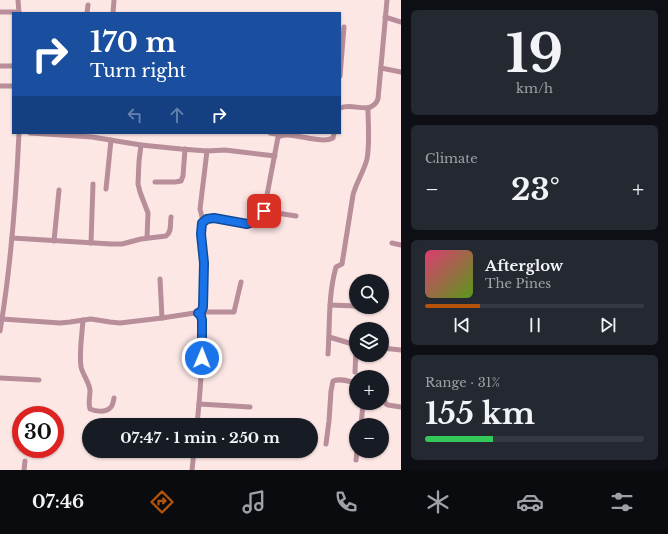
<!DOCTYPE html>
<meta charset="utf-8">
<style>
:root{--surface:#171b24;--page:#242831;--text:#f1f3f6;--muted:#9ea1a6;--line:#363941;--accent:#b45309}
body{margin:0;font-family:"Libre Baskerville",serif;background:var(--page);color:var(--text);height:100vh;display:flex;flex-direction:column;font-size:15px;white-space:nowrap}
*{box-sizing:border-box;margin:0}
p{font-size:13px;color:var(--muted)}
.icon{flex:none;width:22px;height:22px;fill:none;stroke:currentColor;stroke-width:2;stroke-linecap:round;stroke-linejoin:round}
.map{position:relative;flex:1;overflow:hidden}
.sheet{display:flex;flex-direction:column;gap:10px;padding:10px;background:#0d0f14;width:267px}
.sheet>*{flex:none}
.banner{position:absolute;left:12px;top:12px;width:329px;height:122px;border-radius:0px;box-shadow:0 1px 3px #0004;background:#1a4fa0;color:#fff;overflow:hidden}
.tools{position:absolute;left:349px;top:274px;display:grid;gap:8px}
.tools a{display:grid;place-items:center;width:40px;height:40px;border-radius:50%;background:var(--surface);box-shadow:0 1px 3px #0004;font-size:20px}
.speed{position:absolute;left:12px;top:406px;display:flex;gap:8px;font-size:20px;font-weight:700;text-align:center}
.speed>*{display:grid;place-content:center;width:52px;height:52px;border-radius:50%;background:var(--surface);box-shadow:0 1px 3px #0004;line-height:1}
.speed .limit{border:6px solid #d22;background:#fff;color:#111}
.pin{position:absolute;display:grid;place-items:center;width:34px;height:34px;color:#fff;margin:-17px;border-radius:8px;box-shadow:0 2px 6px #0006}
.me{position:absolute;width:44px;margin:-22px;rotate:1deg;stroke-linejoin:round;filter:drop-shadow(0 0 3px #0008)}
.turn{display:flex;align-items:center;gap:14px;height:84px;padding:0 12px;font-size:18px}
.turn .icon{width:52px;height:52px;stroke-width:2.5}
.turn b{display:block;font-size:28px;line-height:34px}
.lanes{display:flex;align-items:center;height:38px;padding:0 12px;background:#0003;justify-content:center;gap:20px;direction:ltr}
.lanes .off{opacity:.35}
.big{font-size:30px;font-weight:700;line-height:1.1}
.sheet .tile{flex:1;display:flex;flex-direction:column;justify-content:center;gap:6px;min-width:0;padding:0 14px;border-radius:6px;background:var(--page)}
.sheet .dial{align-items:center;gap:0}
.dial b{font-size:52px;line-height:1}
.song{display:flex;align-items:center;gap:12px}
.cover{width:48px;height:48px;border-radius:6px;background:linear-gradient(135deg,hsl(340 70% 55%),hsl(90 70% 35%))}
.played{height:4px;border-radius:2px;background:linear-gradient(90deg,var(--accent) 25%,var(--line) 25%)}
.keys{display:flex;justify-content:space-around;direction:ltr}
.heat{display:flex;justify-content:space-between;align-items:center;font-size:22px;direction:ltr}
.charge{height:6px;border-radius:3px;background:linear-gradient(90deg,#34c759 31%,var(--line) 0)}
.trip{position:absolute;left:82px;top:418px;width:236px;height:40px;border-radius:20px;background:var(--surface);box-shadow:0 1px 3px #0004;font-weight:700;line-height:40px;text-align:center}
.menu{display:flex;height:64px;justify-content:space-around;align-items:center;background:#090b0e;color:var(--muted)}
.menu .icon{width:28px;height:28px}
.menu .current{color:var(--accent)}
.menu b{font-size:18px;color:var(--text)}
main{display:flex;flex:1;min-height:0}
.map>svg:first-child{display:block}
.lines{fill:none;stroke-linecap:round;stroke-linejoin:round}
.minor{stroke:#b78e99;stroke-width:5}
.route-casing{stroke:#114b97;stroke-width:10}
.route{stroke:#1a73e8;stroke-width:7}
</style>
<main>
<div class="map">
<svg width="401" height="470" viewBox="0 0 401 470">
<rect width="100%" height="100%" fill="#fce7e5"/>
<g class="lines">
<g class="minor">
<path d="M18 0 19 13"/>
<path d="M0 12H19"/>
<path d="M87 13 88 5"/>
<path d="M113 13 114 0"/>
<path d="M385 17 401 22"/>
<path d="M0 66H13"/>
<path d="M381 68 401 72"/>
<path d="M340 76 344 27"/>
<path d="M0 86H13"/>
<path d="M340 108C353 102 371 116 378 99L387 0"/>
<path d="M30 133 92 137 141 145 181 149 207 151 225 150 275 156"/>
<path d="M270 133 281 135"/>
<path d="M141 145 139 161 138 184 140 192 148 213 147 238"/>
<path d="M155 182H175L181 181 183 176 185 149"/>
<path d="M106 189 111 140"/>
<path d="M264 211 296 216"/>
<path d="M204 220 202 217 200 209 207 151"/>
<path d="M12 238 111 244H122L141 239 166 236C172 232 170 224 171 217"/>
<path d="M54 241 59 190"/>
<path d="M91 243 93 184"/>
<path d="M392 243 401 245"/>
<path d="M160 279 162 318"/>
<path d="M330 305 356 306"/>
<path d="M373 307H374"/>
<path d="M201 312H234L241 282"/>
<path d="M2 319 60 323 70 322 91 319 110 322 120 323 162 318 201 312 203 307 204 263 201 234 203 223 207 219 214 218 247 223C252 222 254 217 258 213L263 212 264 211 278 137C290 130 320 145 333 138L334 133"/>
<path d="M83 320C82 335 79 352 81 367 83 375 89 382 90 390 90 397 88 403 90 409 95 411 105 413 110 408 113 406 113 402 114 398"/>
<path d="M0 331C11 266 16 199 19 133"/>
<path d="M329 337 356 345"/>
<path d="M382 348 401 350"/>
<path d="M328 354C330 325 328 295 336 267L342 264 353 195C356 183 364 171 367 159 370 143 368 124 368 108"/>
<path d="M355 372 356 349"/>
<path d="M0 378 39 380"/>
<path d="M382 393 386 404 388 405 401 407"/>
<path d="M199 404 250 407"/>
<path d="M197 425C199 404 207 327 198 313"/>
<path d="M361 425 363 403"/>
<path d="M326 444 329 421 331 391 333 381C340 378 349 381 356 383"/>
<path d="M356 460 357 451"/>
<path d="M24 470 25 461"/>
<path d="M192 470 194 451"/>
</g>
</g>
<g class="lines">
<defs>
<path id="route" d="M202 358V320L201 316 198 313 201 312 203 307 204 263 201 234 202 223 207 219 214 218 247 224 250 223 256 214 263 212 264 211"/>
</defs>
<use href="#route" class="route-casing"/>
<use href="#route" class="route"/>
</g>
</svg>
<div class="tools">
<a><svg class="icon" aria-label="search" viewBox="0 0 24 24"><circle cx="10" cy="10" r="6"/><path d="M15 15l6 6"/></svg></a>
<a><svg class="icon" aria-label="layers" viewBox="0 0 24 24"><path d="M12 4l9 5-9 5-9-5zM3 14l9 5 9-5"/></svg></a>
<a>+</a>
<a>−</a>
</div>
<div class="speed"><div class="limit">30</div></div>
<div class="pin" style="left:264px;top:211px;background:#d93025"><svg class="icon" aria-label="arrive" viewBox="0 0 24 24"><path d="M6 21V4h12l-3 4 3 4H6"/></svg></div>
<svg class="me" style="left:202px;top:358px" viewBox="-20 -20 40 40"><circle r="17" fill="#1a73e8" stroke="#fff" stroke-width="3"/><path d="M0-11L8 9 0 5-8 9z" fill="#fff"/></svg>
<div class="trip">07:47 · 1 min · 250 m</div>
<div class="banner">
<div class="turn"><svg class="icon" aria-label="right" viewBox="0 0 24 24"><path d="M7 20v-9h11M14 6l5 5-5 5"/></svg><div><b>170 m</b>Turn right</div></div>
<div class="lanes"><svg class="icon off" aria-label="left" viewBox="0 0 24 24"><path d="M17 20v-9H6M10 6l-5 5 5 5"/></svg><svg class="icon off" aria-label="ahead" viewBox="0 0 24 24"><path d="M12 20V5M6 11l6-6 6 6"/></svg><svg class="icon" aria-label="right" viewBox="0 0 24 24"><path d="M7 20v-9h11M14 6l5 5-5 5"/></svg></div>
</div>
</div>
<section class="sheet">
<div class="tile dial"><b>19</b><p>km/h</p></div>
<div class="tile"><p>Climate</p>
<div class="heat"><a>−</a><b class="big">23°</b><a>+</a></div>
</div>
<div class="tile">
<div class="song"><i class="cover"></i><div><b>Afterglow</b><p>The Pines</p></div></div>
<div class="played"></div>
<div class="keys"><svg class="icon" aria-label="previous" viewBox="0 0 24 24"><path d="M18 5L8 12l10 7zM5 5v14"/></svg><svg class="icon" aria-label="pause" viewBox="0 0 24 24"><path d="M8 5v14M16 5v14"/></svg><svg class="icon" aria-label="next" viewBox="0 0 24 24"><path d="M6 5l10 7-10 7zM19 5v14"/></svg></div>
</div>
<div class="tile"><p>Range · 31%</p><b class="big">155 km</b><div class="charge"></div></div>
</section>
</main>
<nav class="menu">
<b>07:46</b>
<svg class="icon current" aria-label="directions" viewBox="0 0 24 24"><path d="M12 3l9 9-9 9-9-9zM9 14v-3h6M13 9l2 2-2 2"/></svg>
<svg class="icon" aria-label="music" viewBox="0 0 24 24"><path d="M9 18V5l10-2v13"/><circle cx="6" cy="18" r="3"/><circle cx="16" cy="16" r="3"/></svg>
<svg class="icon" aria-label="phone" viewBox="0 0 24 24"><path d="M5 4h4l2 5-3 2q2 4 5 5l2-3 5 2v4C11 20 4 13 5 4z"/></svg>
<svg class="icon" aria-label="climate" viewBox="0 0 24 24"><path d="M12 3v18M4 7l16 10M4 17L20 7"/></svg>
<svg class="icon" aria-label="car" viewBox="0 0 24 24"><path d="M5 17H2v-5l4-1 3-4h7l3 4 3 1v5h-3M9 17h6M6 11h13"/><circle cx="7" cy="17" r="2"/><circle cx="17" cy="17" r="2"/></svg>
<svg class="icon" aria-label="filters" viewBox="0 0 24 24"><path d="M4 7h16M4 17h16"/><circle cx="9" cy="7" r="2"/><circle cx="15" cy="17" r="2"/></svg>
</nav>
